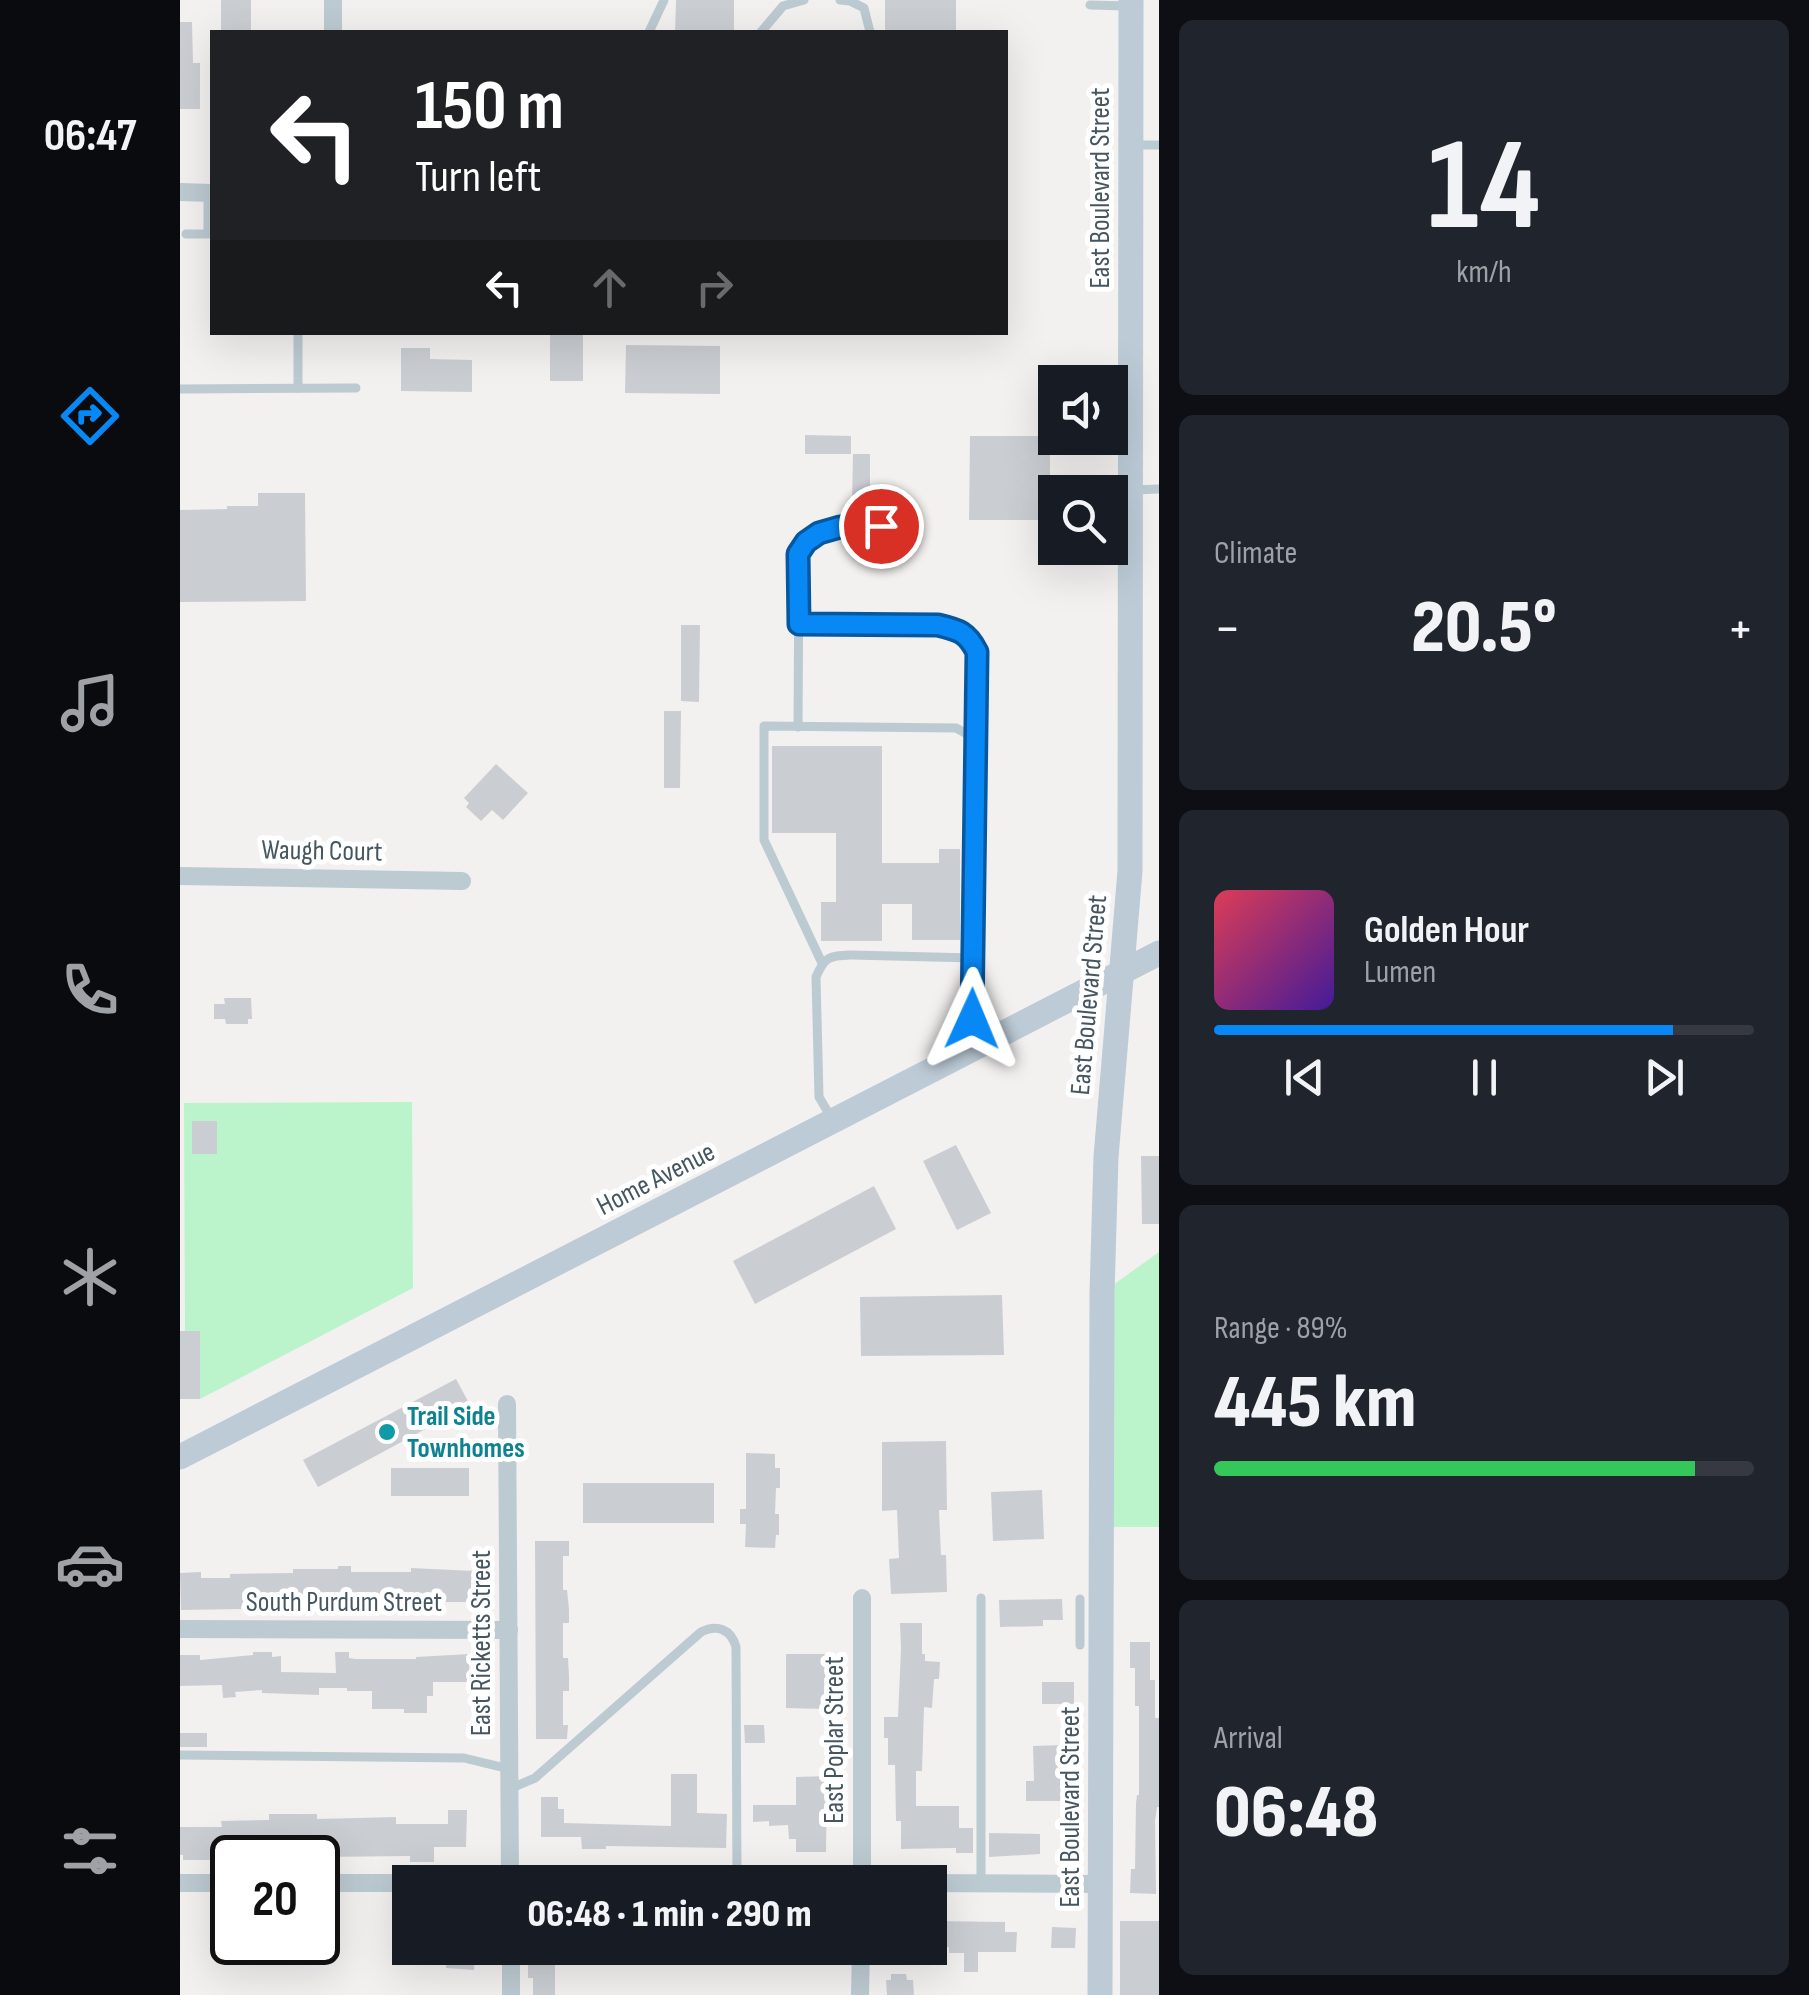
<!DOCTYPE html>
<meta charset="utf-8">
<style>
:root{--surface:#171b24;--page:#20242c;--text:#f1f3f6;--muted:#9ea1a6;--line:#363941;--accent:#0888f5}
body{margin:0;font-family:"Sofia Sans Condensed",sans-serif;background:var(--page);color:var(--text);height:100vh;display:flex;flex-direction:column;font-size:38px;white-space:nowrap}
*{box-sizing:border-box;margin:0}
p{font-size:32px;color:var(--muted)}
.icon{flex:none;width:55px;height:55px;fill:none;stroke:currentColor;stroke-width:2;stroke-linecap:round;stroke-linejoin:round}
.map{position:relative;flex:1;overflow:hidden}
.panel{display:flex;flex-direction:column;gap:20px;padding:20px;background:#0d0f14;width:650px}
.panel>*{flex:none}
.top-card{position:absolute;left:30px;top:30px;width:798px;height:305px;border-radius:0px;box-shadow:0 10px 40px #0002;background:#202124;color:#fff;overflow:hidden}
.controls{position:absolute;left:858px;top:365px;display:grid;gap:20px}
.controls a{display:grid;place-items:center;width:90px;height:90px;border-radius:0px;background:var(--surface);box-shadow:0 10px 40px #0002;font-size:50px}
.speed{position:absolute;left:30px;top:1835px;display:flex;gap:20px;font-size:50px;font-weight:700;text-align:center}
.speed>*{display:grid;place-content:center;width:130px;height:130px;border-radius:50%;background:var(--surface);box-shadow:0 10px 40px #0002;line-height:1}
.speed .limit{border:5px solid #111;border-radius:15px;background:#fff;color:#111}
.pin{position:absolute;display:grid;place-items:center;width:85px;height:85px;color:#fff;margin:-42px;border:5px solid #fff;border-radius:50%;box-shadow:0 2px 10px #0007}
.me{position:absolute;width:110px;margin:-55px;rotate:1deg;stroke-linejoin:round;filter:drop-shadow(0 0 8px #0008)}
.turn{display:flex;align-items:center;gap:35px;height:210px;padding:0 40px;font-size:45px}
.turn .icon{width:130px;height:130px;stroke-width:2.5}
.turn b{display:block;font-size:70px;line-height:85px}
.lanes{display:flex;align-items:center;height:95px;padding:0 40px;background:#0003;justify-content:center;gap:50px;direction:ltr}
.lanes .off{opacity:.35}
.big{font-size:75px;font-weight:800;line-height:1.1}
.panel .card{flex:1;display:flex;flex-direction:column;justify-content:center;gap:15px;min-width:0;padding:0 35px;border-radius:15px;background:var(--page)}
.panel .dial{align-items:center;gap:0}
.dial b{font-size:130px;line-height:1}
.song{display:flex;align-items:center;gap:30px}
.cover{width:120px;height:120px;border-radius:15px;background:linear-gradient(135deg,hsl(350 70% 55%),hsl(260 70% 35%))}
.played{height:10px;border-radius:5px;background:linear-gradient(90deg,var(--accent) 85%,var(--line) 85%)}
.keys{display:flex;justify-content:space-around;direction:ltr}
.heat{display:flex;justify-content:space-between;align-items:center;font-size:55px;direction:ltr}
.charge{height:15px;border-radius:8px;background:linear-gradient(90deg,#34c759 89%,var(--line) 0)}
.trip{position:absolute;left:212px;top:1865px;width:555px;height:100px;border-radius:0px;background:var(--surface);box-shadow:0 10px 40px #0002;font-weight:800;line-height:100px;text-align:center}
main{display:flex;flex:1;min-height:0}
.dock{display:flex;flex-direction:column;width:180px;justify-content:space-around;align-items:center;background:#090b0e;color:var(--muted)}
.dock .icon{width:70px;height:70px}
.dock .on{color:var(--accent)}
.dock b{font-size:45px;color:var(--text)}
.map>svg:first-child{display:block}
.green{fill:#bbf4cb}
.building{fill:#caced3}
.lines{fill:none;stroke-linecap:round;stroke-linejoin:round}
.lane{stroke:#bccad1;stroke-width:9}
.street{stroke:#bccad1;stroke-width:18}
.secondary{stroke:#bccbd6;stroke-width:25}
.route-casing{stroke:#05589f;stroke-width:25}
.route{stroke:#0888f5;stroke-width:18}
.culture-dot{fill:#0f9aa8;stroke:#fff;stroke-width:4}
.labels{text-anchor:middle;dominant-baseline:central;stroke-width:10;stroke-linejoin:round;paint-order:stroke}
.street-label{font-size:28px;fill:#465660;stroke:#fff}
.culture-label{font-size:28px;font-weight:bold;fill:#0d838f;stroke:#fff;text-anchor:start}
</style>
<main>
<nav class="dock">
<b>06:47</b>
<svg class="icon on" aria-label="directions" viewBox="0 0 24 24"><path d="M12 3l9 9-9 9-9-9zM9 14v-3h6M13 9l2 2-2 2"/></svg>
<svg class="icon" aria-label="music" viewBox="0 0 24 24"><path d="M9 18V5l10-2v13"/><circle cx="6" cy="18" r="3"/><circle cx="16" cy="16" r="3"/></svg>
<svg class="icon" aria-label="phone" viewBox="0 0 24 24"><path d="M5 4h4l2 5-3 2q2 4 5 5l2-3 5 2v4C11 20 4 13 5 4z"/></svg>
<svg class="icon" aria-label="climate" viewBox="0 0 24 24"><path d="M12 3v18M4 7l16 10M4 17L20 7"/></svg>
<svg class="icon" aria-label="car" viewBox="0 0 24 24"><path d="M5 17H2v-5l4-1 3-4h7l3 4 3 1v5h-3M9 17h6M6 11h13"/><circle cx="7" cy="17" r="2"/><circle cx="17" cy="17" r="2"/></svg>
<svg class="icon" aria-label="filters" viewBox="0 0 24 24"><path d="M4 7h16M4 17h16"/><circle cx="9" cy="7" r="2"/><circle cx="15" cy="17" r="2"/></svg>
</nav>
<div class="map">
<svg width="979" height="1995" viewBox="0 0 979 1995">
<rect width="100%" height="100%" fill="#f3f0f0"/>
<g class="green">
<path d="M232 1102 233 1288 20 1399V1332L5 1331 4 1103Z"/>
<path d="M979 1252V1527H921L922 1293Z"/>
</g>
<g class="building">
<rect x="41" y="0" width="30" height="32"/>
<path d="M496 0H554V32H495Z"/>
<rect x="705" y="0" width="71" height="32"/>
<path d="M0 22H12L13 63H20V109H0Z"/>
<rect x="370" y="332" width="33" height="49"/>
<path d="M446 345 540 346V394L445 393Z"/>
<path d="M221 348H250V359L292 360V392L221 391Z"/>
<path d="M625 435 671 436V454H625Z"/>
<path d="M790 436H870V520H789Z"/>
<path d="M673 454H690V503H672Z"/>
<path d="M78 493H125L126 601 0 602V510L47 509V506H78Z"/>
<path d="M501 625H520L519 702 501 701Z"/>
<path d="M484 711H501L500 788H484Z"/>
<path d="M592 746H702V863H759V849H780V940H732V904H702V941H641V902H656V833H592Z"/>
<path d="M316 764 348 793 323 820 312 810 301 821 286 807 289 803 284 798Z"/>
<path d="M44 998H71L72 1019H68V1024H46L45 1019H34V1004H45Z"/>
<rect x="12" y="1121" width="25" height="33"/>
<path d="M776 1145 811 1213 777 1230 743 1161Z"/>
<path d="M961 1156H979V1224H962Z"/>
<path d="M694 1186 716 1229 575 1304 553 1261Z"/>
<path d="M822 1295 824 1355 681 1356 680 1297Z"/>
<rect x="0" y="1331" width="20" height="68"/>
<path d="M276 1379 290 1405 138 1487 123 1460Z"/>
<path d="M766 1441 767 1510H759L761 1555H766L767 1592 711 1594 709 1559 719 1558 717 1510 702 1511V1442Z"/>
<path d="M566 1453 595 1454V1468H600V1488H596L595 1514H599V1535H596L595 1548 565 1547 566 1524H560V1509H566Z"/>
<rect x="211" y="1468" width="78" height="28"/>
<rect x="403" y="1483" width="131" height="40"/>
<path d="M862 1490 864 1539 813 1541 811 1492Z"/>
<path d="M355 1541H389V1556H383V1590H387L389 1609V1623H383V1658H388L389 1676V1691H383V1725H388L387 1739H356Z"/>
<path d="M158 1566H171V1572H231V1568L294 1571V1602H190V1596H164V1601H134V1606H61V1609L1 1610 0 1573 21 1572V1578H50V1574L113 1573V1569H158Z"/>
<path d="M882 1599 883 1620H863V1626L820 1627 819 1600Z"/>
<path d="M720 1623H742V1654H745V1661L760 1662 759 1679H754L752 1708 744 1707 742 1771H736V1806H779V1828H793V1853H776V1848L721 1849V1821H716L715 1765H708V1738H704V1717H718L721 1649Z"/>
<path d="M950 1642H970V1680H975V1718H979V1807H977L975 1821 976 1894 950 1893 951 1869H955L956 1803 957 1795H959V1706H955V1668H950Z"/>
<path d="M73 1652H92V1657L101 1656V1672L156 1673 155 1652H169V1658L176 1659H236V1657L289 1654V1682H253V1696H247V1713H224V1709H192V1691H167V1688H139V1695L82 1693V1690L55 1692 56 1697 43 1698 42 1685 0 1686V1655H20V1660L73 1655Z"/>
<path d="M606 1654H647L644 1709 606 1708Z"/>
<rect x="862" y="1682" width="32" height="22"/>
<path d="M564 1725H584L585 1743H565Z"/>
<rect x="0" y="1733" width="27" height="14"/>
<path d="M881 1745V1801H846V1781H854L853 1746Z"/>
<path d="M491 1774H517V1813L547 1814 546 1848 426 1846V1849H402L401 1837H361V1797H378V1809H384V1823L491 1826Z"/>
<path d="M647 1776 646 1852H616V1839H609L608 1825 589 1826V1821L573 1822V1805H616V1777Z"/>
<path d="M268 1810H287L286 1847H254V1862H230V1856L52 1858V1860H3V1855H0V1827H42L41 1821 89 1820V1814H137V1819L216 1817V1824H268Z"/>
<path d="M809 1833 860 1834V1854L809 1857Z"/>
<path d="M750 1921 825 1922V1932H837L836 1952H798V1972H784V1953H769V1947H750Z"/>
<rect x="940" y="1921" width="39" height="74"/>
<path d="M872 1927 896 1928 895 1948H871Z"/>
<rect x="117" y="1942" width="20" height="17"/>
<path d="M276 1948H295L294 1970 266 1968 267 1951H276Z"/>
<path d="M353 1948H375V1995H353V1978H348V1962H353Z"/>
<path d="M711 1974H726L727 1980H733L734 1995H707L706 1980H711Z"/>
</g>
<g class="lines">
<g class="lane">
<path d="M660 0 670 1 684 8 690 32"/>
<path d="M910 5 948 6"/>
<path d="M469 32 484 0"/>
<path d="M581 32 603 6 624 0"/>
<path d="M953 145H979"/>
<path d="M6 234H28V194"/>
<path d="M118 332V388"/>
<path d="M0 389 176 388"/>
<path d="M953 490 979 489"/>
<path d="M619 624 758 625C779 629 787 632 797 652L792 1047"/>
<path d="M618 727 619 554C638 524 669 527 701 526"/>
<path d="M642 963 584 840V726L776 728 787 734 794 745"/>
<path d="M652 1119 639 1097 636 977C645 956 649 956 671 955L793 958"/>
<path d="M801 1598V1883"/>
<path d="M900 1599V1645"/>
<path d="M0 1755 284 1758 329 1769"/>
<path d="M329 1789 355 1778 521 1632C537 1624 551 1629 556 1647L557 1882"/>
</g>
<g class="street">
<path d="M153 32V0"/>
<path d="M0 192 32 193"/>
<path d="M0 876 282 881"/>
<path d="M327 1404 330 1882"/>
<path d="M0 1629 329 1630"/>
<path d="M558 1882 919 1884"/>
<path d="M682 1882V1598"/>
<path d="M0 1883H52"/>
<path d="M138 1883H230"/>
<path d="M331 1948V1995"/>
<path d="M680 1995 681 1948"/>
</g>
<g class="secondary">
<path d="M0 1457 979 953"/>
<path d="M920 1995 922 1293 926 1157 950 871 951 0"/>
</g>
</g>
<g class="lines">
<defs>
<path id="route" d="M701 526 660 527 639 533 626 542 618 554 619 624 758 625C779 630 787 632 797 652L792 1019"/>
</defs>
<use href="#route" class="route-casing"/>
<use href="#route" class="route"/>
</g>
<circle class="culture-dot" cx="207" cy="1432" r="10"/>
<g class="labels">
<g class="street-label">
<text transform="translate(920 188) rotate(-90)">East Boulevard Street</text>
<text transform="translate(142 851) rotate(1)">Waugh Court</text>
<text transform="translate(909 995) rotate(-85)">East Boulevard Street</text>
<text transform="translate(476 1179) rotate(-27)">Home Avenue</text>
<text x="164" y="1602">South Purdum Street</text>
<text transform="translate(301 1643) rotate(-90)">East Ricketts Street</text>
<text transform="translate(654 1740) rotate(-90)">East Poplar Street</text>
<text transform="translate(890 1807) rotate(-90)">East Boulevard Street</text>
</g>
<g class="culture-label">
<text x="227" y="1416">Trail Side<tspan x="227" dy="32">Townhomes</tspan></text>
</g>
</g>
</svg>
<div class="controls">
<a><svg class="icon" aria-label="sound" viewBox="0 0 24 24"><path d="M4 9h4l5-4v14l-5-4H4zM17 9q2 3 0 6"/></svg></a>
<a><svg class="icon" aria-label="search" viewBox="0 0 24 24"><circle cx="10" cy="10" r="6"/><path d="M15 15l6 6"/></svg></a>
</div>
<div class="speed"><div class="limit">20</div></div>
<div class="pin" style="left:701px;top:526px;background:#d93025"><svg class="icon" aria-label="arrive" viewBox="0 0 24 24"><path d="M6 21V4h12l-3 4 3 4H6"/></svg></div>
<svg class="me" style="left:792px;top:1019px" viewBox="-20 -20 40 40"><path d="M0-17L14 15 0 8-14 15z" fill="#0888f5" stroke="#fff" stroke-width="4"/></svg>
<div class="trip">06:48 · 1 min · 290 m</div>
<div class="top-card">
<div class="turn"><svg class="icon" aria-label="left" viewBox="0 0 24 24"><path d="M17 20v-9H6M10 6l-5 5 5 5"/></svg><div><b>150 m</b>Turn left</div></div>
<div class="lanes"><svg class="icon" aria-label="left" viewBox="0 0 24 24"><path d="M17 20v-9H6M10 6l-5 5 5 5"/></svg><svg class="icon off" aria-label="ahead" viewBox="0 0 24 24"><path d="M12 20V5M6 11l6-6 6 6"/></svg><svg class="icon off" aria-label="right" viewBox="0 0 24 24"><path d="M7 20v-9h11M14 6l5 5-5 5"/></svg></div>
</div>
</div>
<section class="panel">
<div class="card dial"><b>14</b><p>km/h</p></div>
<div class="card"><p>Climate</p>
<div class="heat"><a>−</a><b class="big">20.5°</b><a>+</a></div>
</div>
<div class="card">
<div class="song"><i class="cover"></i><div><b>Golden Hour</b><p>Lumen</p></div></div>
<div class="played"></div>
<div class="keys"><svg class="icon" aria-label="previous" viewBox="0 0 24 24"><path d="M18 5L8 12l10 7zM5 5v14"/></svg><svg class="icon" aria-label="pause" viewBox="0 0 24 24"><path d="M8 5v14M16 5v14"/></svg><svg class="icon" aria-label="next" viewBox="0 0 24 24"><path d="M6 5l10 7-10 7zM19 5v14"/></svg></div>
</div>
<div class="card"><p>Range · 89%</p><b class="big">445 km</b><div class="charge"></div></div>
<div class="card"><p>Arrival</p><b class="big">06:48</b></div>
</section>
</main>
